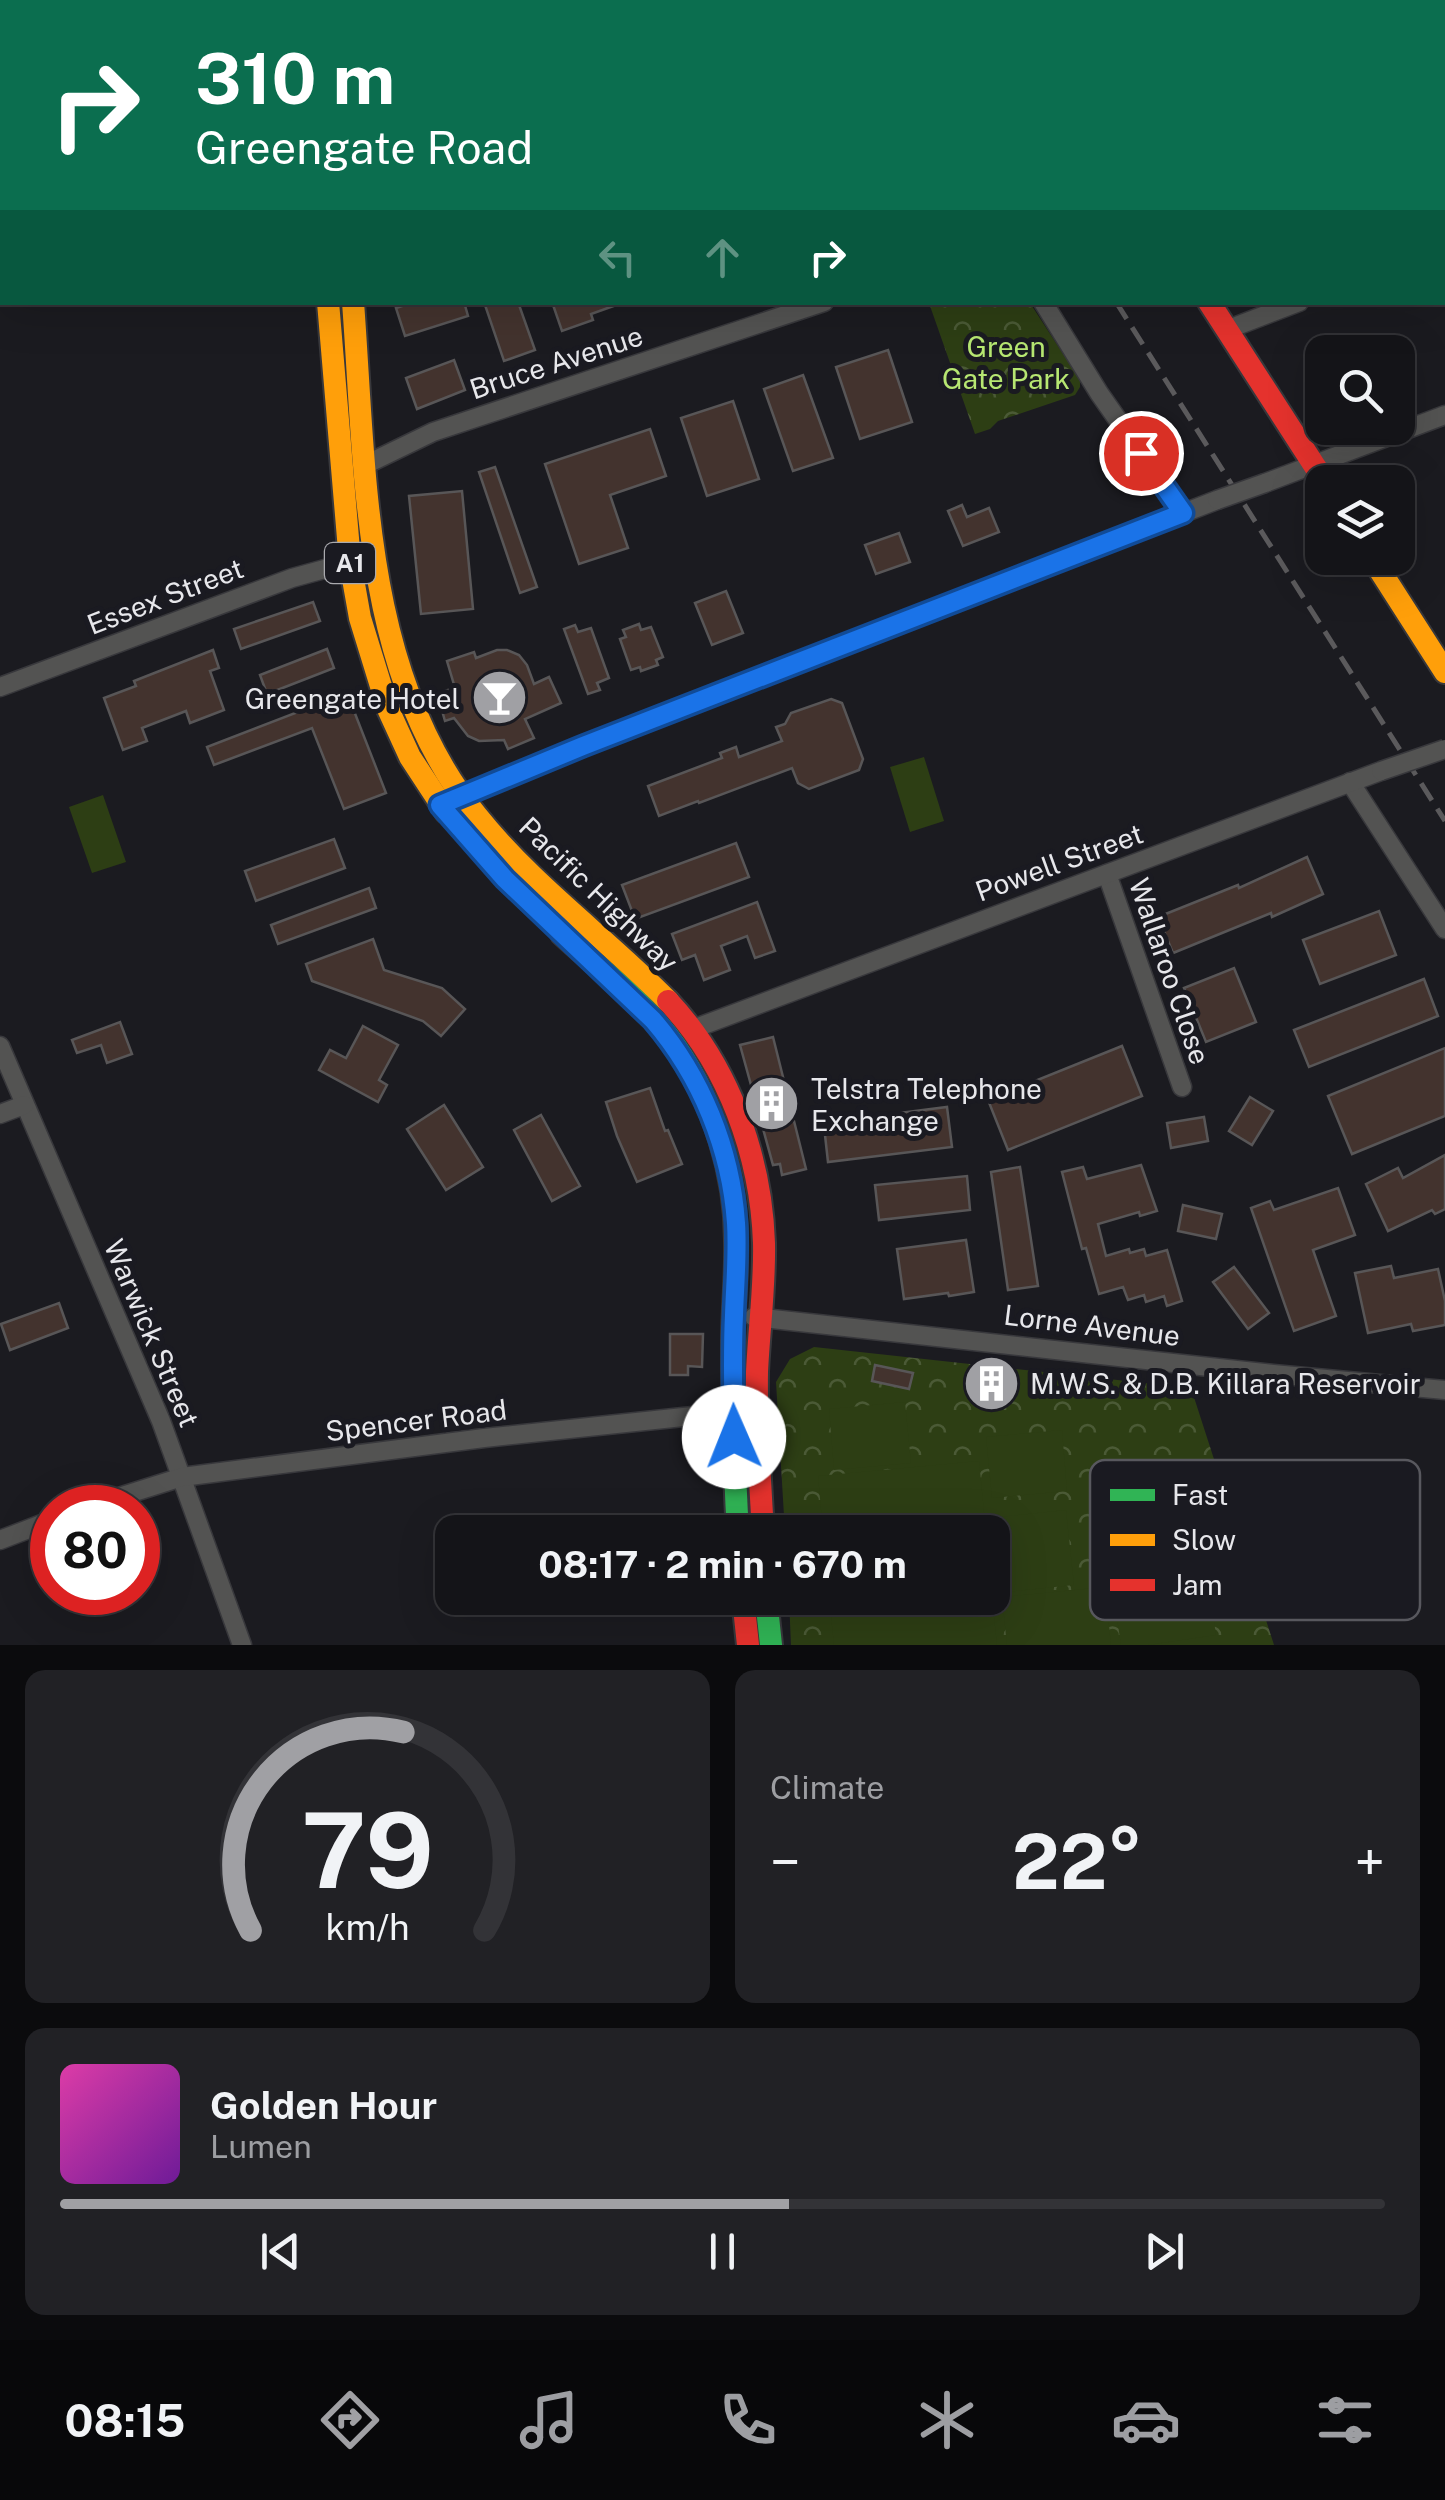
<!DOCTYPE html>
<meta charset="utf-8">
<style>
:root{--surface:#141418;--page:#212125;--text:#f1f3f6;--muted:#9d9ea2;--line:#333337;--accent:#a0a0a4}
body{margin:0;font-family:"Public Sans",sans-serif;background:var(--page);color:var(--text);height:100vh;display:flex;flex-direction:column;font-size:38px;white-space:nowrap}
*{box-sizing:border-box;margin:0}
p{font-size:32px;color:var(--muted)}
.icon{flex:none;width:55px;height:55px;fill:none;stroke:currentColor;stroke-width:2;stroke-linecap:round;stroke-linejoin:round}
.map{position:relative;height:1645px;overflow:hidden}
.sheet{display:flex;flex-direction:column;gap:25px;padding:25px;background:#0b0b0d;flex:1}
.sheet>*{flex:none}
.top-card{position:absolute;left:0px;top:0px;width:1445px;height:305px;box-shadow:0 10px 40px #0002,0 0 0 2px var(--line);background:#0b6e4f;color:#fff;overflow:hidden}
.fabs{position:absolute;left:1305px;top:335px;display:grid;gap:20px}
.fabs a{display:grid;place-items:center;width:110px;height:110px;border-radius:20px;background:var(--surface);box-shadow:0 10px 40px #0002,0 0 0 2px var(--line);font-size:50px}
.speed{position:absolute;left:30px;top:1485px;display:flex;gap:20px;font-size:50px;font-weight:700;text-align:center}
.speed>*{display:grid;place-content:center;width:130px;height:130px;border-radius:50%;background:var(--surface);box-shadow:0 10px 40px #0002,0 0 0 2px var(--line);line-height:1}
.speed .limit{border:15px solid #d22;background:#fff;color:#111}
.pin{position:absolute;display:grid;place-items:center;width:85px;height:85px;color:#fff;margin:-42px;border:5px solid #fff;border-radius:50%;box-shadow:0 2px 10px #0007}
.me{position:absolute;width:110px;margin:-55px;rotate:359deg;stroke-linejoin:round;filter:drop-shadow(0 0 8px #0008)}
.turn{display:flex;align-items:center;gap:35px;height:210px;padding:0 30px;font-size:45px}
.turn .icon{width:130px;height:130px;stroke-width:2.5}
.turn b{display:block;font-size:70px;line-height:85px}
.lanes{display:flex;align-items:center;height:95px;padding:0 30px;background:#0003;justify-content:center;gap:50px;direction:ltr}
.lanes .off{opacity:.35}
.big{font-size:75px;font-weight:700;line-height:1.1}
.sheet .card{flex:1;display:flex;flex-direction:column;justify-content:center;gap:15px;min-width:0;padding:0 35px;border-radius:20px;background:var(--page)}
.sheet .dial{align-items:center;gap:0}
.dial svg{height:260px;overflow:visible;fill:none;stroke:var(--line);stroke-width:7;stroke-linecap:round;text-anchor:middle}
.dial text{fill:var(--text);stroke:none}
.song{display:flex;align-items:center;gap:30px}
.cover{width:120px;height:120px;border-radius:15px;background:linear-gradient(135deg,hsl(320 70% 55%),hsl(280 70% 35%))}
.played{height:10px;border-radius:5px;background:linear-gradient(90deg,var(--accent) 55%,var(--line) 55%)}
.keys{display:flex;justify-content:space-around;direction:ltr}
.heat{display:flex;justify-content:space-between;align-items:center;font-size:55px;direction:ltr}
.sheet .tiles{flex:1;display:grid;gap:25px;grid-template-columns:1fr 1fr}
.card:last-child{grid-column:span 2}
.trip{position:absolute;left:435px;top:1515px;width:575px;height:100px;border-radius:20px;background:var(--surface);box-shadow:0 10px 40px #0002,0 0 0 2px var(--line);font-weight:700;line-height:100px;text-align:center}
.tabs{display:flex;height:160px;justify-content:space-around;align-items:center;background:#08080a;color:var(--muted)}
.tabs .icon{width:70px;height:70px}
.tabs .on{color:var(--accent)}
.tabs b{font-size:45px;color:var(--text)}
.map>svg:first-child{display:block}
.park{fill:url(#park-crowns)}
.pitch{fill:#2d3e14}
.building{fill:#43332e;stroke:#585657;stroke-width:2.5}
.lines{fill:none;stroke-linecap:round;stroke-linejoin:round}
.street-casing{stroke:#38383c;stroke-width:21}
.fast-casing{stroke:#38383c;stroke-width:26}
.slow-casing{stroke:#38383c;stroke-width:26}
.jam-casing{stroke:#38383c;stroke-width:26}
.street{stroke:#535352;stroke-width:18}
.fast{stroke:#30b455;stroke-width:22}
.slow{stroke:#ff9f0a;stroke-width:22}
.jam{stroke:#e5322d;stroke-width:22}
.rail{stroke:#5b5a5c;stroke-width:5;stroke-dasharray:20 10;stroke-linecap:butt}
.street-bridge-casing{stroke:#38383c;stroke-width:21;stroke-linecap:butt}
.street-bridge{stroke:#535352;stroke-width:18}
.route-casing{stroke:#114b97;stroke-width:25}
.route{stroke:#1a73e8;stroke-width:18}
.labels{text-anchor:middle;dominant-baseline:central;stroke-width:10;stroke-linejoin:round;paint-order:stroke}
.shield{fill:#1a1a21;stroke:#aaaaae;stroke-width:2.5}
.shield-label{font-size:25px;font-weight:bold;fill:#e7e7eb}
.park-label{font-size:28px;fill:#b7e772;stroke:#1a1a21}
.street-label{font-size:28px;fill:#e7e7eb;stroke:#1a1a21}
.poi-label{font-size:28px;fill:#e7e7eb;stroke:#1a1a21;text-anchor:start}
.key{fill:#1a1a21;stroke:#58585e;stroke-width:2.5}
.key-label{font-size:28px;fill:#e7e7eb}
</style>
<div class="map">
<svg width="1445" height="1645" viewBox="0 0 1445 1645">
<defs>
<pattern id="park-crowns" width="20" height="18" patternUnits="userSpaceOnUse" patternTransform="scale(2.5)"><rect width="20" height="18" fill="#2d3e14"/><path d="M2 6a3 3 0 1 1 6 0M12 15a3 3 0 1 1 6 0" fill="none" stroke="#4b5a36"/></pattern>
</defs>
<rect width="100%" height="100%" fill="#1b1b20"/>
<g class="park">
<path d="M929 303H1030L1080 380V387L1075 395 998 421 990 429 975 434Z"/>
<path d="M814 1347 1191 1388 1274 1645H791L789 1598H992V1532H785L776 1382 790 1359Z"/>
</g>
<g class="pitch">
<path d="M924 757 944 821 910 832 890 767Z"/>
<path d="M103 795 126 862 92 873 69 807Z"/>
<path d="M905 1402 911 1463 834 1470 829 1409Z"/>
<path d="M1062 1430 1067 1491 992 1498 986 1437Z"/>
<path d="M979 1461 986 1532H823L818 1476Z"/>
<path d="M1191 1469 1216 1635 1148 1645H1121L1097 1483Z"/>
<path d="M1066 1510 1074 1585 1006 1592 998 1517Z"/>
<path d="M1105 1587 1111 1645H1007L1002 1597Z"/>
<path d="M829 1598H992L997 1645H834Z"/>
</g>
<g class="building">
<path d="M414 302H464L468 316 405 336 396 308Z"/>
<path d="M493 302H518L535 350 504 361 485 305Z"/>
<path d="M552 302H619V304L591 314 593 320 562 331Z"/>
<path d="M888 350 912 422 860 439 836 367Z"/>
<path d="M454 360 465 390 417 409 406 378Z"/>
<path d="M803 375 833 458 793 471 764 389Z"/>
<path d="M733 401 759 479 707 496 681 418Z"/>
<path d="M650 429 666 476 610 495 628 548 579 564 545 464Z"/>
<path d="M495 467 537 587 520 593 479 472Z"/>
<path d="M462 491 473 609 421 614 409 496Z"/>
<path d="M962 505 967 517 989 508 999 532 963 546 948 511Z"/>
<path d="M899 533 910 562 876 574 865 545Z"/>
<path d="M726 591 743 633 712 645 695 603Z"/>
<path d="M313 602 320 621 241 649 234 629Z"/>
<path d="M639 624 641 630 651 627 663 657 656 660 658 665 641 671 640 667 631 670 620 639 626 637 623 630Z"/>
<path d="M575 625 578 632 591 628 609 678 597 683 600 690 588 694 564 629Z"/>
<path d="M327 649 334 668 267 694 260 675Z"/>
<path d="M213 650 219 668 210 671 224 710 190 723 186 711 142 728 147 741 123 750 104 698 136 686 134 681Z"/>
<path d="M497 650H507L519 655 527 665 534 684 549 677 561 703 525 719 534 738 508 749 504 740 479 741 468 736 454 718 445 721 437 693 455 688 447 661 474 652 476 658Z"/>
<path d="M347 693 386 793 344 809 312 728 214 765 207 747Z"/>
<path d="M831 699 842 703 863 759 859 770 809 789 798 783 792 768 699 803 698 801 659 816 648 786 722 758 720 753 736 747 739 757 782 741 776 727 785 724 791 713Z"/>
<path d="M334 839 345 868 256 901 245 871Z"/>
<path d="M736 843 749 877 635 919 622 885Z"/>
<path d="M1307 857 1323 894 1272 917 1271 913 1173 953 1158 917 1238 885 1239 888Z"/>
<path d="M369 888 376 908 278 944 271 925Z"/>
<path d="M757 902 775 951 755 958 747 936 721 946 730 970 704 980 695 955 682 960 672 934Z"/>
<path d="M1379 911 1396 955 1320 984 1303 940Z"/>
<path d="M373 939 384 970 442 988 465 1009 441 1036 423 1021 312 981 306 964Z"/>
<path d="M1234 968 1256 1022 1206 1042 1184 988Z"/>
<path d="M1424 979 1438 1016 1309 1067 1294 1030Z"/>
<path d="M120 1022 132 1054 107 1063 101 1045 77 1053 72 1040Z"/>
<path d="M363 1026 398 1045 379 1080 387 1085 378 1102 319 1070 330 1050 346 1058Z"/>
<path d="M773 1037 806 1169 782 1175 780 1164 773 1165 740 1045Z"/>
<path d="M1122 1046 1142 1096 1008 1150 988 1100Z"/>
<path d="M1445 1048V1116L1352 1154 1328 1096Z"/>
<path d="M650 1088 665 1131 668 1130 682 1164 637 1182 617 1136 606 1102Z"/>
<path d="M1250 1097 1273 1111 1252 1145 1229 1131Z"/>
<path d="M444 1105 483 1167 446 1190 407 1129Z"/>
<path d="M947 1107 952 1147 828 1162 824 1126 892 1118 891 1114Z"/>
<path d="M541 1115 580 1186 552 1201 514 1130Z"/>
<path d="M1204 1117 1208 1141 1171 1148 1167 1123Z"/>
<path d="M1445 1155V1209L1435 1214 1432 1210 1388 1231 1366 1184 1398 1168 1403 1178Z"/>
<path d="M1141 1165 1157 1211 1140 1216 1139 1212 1098 1224 1106 1256 1129 1249 1130 1253 1144 1249 1146 1256 1167 1250 1182 1301 1167 1306 1164 1296 1146 1302 1144 1295 1128 1300 1123 1287 1099 1294 1086 1248 1082 1249 1062 1172 1083 1167 1087 1179Z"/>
<path d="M1020 1167 1038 1286 1008 1290 991 1172Z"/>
<path d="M967 1176 970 1210 879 1220 875 1185Z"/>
<path d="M1338 1188 1355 1235 1313 1250 1336 1316 1294 1331 1251 1208 1270 1201 1274 1210Z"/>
<path d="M1183 1205 1222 1214 1216 1239 1178 1231Z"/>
<path d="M966 1240 974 1292 949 1296 948 1293 904 1299 897 1249Z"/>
<path d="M1391 1266 1394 1278 1438 1269 1445 1301V1325L1413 1331 1411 1324 1368 1333 1355 1273Z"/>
<path d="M1234 1267 1269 1313 1248 1329 1213 1282Z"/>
<path d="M59 1303 68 1328 10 1350 1 1324Z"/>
<path d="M670 1334H703L702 1367 688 1366V1375H670Z"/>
<path d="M875 1365 913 1373 909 1389 872 1381Z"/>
<path d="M978 1370 1009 1375 1005 1396 974 1390Z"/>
</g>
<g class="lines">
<defs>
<g id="street">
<path d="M11 2 17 0"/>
<path d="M594 2 601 0"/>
<path d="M1130 2 1137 0"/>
<path d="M1442 248H1445"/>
<path d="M0 268 2 267"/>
<path d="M1043 302 1099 393 1183 513"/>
<path d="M1226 330 1299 302"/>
<path d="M365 465 433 432 824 302"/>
<path d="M1265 483 1445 415"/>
<path d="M0 687 292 578 350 562"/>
<path d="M1350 782 1445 929"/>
<path d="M459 796 583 746 1217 500"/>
<path d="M1107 874 1182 1087"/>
<path d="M693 1029 1381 771"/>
<path d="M0 1046 161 1421 242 1645"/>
<path d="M0 1114 24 1105"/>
<path d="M754 1317 1273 1374 1445 1390"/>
<path d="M84 1508 182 1477 484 1438 740 1411"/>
<path d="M0 1540 52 1520"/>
</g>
<g id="fast">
<path d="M265 0 267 2"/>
<path d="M562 934C601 970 646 1003 676 1047 714 1103 736 1174 736 1241 737 1275 733 1308 733 1341 733 1405 734 1468 738 1532"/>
<path d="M766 1598 771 1645"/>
</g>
<g id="slow">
<path d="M241 0 243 2"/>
<path d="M1027 0 1029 2"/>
<path d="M328 302 350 562 360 618 388 709 410 757 446 812"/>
<path d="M353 302C366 475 362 675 477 816 533 886 606 938 668 1001"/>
<path d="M1372 558 1445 672"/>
</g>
<g id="jam">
<path d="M1209 302 1325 482"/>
<path d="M668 1001C728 1065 761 1155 764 1243 765 1286 759 1329 757 1372 756 1426 760 1479 763 1532"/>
<path d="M743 1598 748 1645"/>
</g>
</defs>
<use href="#street" class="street-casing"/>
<use href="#fast" class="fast-casing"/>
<use href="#slow" class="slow-casing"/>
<use href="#jam" class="jam-casing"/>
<use href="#street" class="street"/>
<use href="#fast" class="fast"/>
<use href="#slow" class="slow"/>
<use href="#jam" class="jam"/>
<g class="rail">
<path d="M934 0 936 2"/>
<path d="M1116 302 1445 821"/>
</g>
<defs>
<g id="street-bridge">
<path d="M1217 500 1265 483"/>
<path d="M1381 771 1445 749"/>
</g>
</defs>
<use href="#street-bridge" class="street-bridge-casing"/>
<use href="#street-bridge" class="street-bridge"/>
</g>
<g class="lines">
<defs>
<path id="route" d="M734 1437C733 1396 732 1355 734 1315 735 1284 738 1253 736 1223 731 1149 701 1076 653 1020L505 879 440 805 583 746 1183 513 1141 453"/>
</defs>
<use href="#route" class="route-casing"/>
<use href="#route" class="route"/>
</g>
<defs>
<symbol id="bar-disc" viewBox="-11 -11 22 22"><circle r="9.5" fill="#a0a0a4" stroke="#1a1a21"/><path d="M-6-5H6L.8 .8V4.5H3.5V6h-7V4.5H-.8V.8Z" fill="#fff"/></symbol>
<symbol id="building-disc" viewBox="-11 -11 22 22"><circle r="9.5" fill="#a0a0a4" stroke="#1a1a21"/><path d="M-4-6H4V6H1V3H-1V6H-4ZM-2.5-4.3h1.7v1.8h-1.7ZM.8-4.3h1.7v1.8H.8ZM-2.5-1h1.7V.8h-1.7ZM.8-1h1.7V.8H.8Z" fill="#fff"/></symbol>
</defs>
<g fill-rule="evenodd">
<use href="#bar-disc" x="468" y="666" width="63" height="63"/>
<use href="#building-disc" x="740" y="1072" width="63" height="63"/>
<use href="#building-disc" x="960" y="1352" width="63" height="63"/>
</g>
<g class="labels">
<rect class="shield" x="325" y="543" width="50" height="40" rx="8"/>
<g class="shield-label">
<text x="350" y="563">A1</text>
</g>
<g class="park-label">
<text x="1006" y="346">Green<tspan x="1006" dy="32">Gate Park</tspan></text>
</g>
<g class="street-label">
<text transform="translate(556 362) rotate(-18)">Bruce Avenue</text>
<text transform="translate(165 596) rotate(-21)">Essex Street</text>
<text transform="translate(1059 862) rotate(-20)">Powell Street</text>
<text transform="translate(599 894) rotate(44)">Pacific Highway</text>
<text transform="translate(1170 971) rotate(71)">Wallaroo Close</text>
<text transform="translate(1092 1325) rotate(7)">Lorne Avenue</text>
<text transform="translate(152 1333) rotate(67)">Warwick Street</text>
<text transform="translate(416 1420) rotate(-7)">Spencer Road</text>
</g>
<g class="poi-label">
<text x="460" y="698" text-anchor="end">Greengate Hotel</text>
<text x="811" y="1088">Telstra Telephone<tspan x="811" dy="32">Exchange</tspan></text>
<text x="1030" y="1383">M.W.S. &amp; D.B. Killara Reservoir</text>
</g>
</g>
<rect x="1090" y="1460" width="330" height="160" rx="15" class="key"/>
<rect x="1110" y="1489" width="45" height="12" fill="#30b455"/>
<rect x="1110" y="1534" width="45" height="12" fill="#ff9f0a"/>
<rect x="1110" y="1579" width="45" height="12" fill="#e5322d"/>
<g class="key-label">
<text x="1172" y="1505">Fast</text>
<text x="1172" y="1550">Slow</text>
<text x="1172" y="1595">Jam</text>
</g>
</svg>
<div class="fabs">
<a><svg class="icon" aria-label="search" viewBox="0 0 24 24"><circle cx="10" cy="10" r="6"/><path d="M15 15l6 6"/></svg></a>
<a><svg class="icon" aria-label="layers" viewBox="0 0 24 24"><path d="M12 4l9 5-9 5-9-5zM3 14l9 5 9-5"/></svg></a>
</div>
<div class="speed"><div class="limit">80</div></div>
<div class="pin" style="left:1141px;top:453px;background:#d93025"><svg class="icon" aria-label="arrive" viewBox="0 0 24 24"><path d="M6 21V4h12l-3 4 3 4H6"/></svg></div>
<svg class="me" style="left:734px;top:1437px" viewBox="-20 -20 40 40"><circle r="19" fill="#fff"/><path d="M0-13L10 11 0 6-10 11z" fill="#1a73e8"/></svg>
<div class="trip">08:17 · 2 min · 670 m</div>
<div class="top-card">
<div class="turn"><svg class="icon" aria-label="right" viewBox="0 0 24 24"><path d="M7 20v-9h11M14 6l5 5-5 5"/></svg><div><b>310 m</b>Greengate Road</div></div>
<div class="lanes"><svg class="icon off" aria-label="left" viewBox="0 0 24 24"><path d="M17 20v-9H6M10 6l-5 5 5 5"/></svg><svg class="icon off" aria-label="ahead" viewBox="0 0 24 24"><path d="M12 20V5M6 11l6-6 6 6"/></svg><svg class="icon" aria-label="right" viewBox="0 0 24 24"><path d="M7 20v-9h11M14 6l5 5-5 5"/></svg></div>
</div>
</div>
<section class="sheet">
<div class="tiles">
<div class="card dial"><svg viewBox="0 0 100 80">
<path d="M14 69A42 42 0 1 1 86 69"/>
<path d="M14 69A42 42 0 0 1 61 8" stroke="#a0a0a4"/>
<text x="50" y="56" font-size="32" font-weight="700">79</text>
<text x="50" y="72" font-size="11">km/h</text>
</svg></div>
<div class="card"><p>Climate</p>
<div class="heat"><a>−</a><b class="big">22°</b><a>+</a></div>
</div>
<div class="card">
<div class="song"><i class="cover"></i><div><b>Golden Hour</b><p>Lumen</p></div></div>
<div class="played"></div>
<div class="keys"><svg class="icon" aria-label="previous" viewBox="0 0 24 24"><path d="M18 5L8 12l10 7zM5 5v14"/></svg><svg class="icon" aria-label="pause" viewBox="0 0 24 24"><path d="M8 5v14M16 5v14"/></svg><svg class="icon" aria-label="next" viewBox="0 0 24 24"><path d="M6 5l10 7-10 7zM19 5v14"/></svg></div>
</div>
</div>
</section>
<nav class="tabs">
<b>08:15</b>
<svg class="icon on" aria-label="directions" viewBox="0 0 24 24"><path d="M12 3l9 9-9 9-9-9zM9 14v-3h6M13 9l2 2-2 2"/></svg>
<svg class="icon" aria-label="music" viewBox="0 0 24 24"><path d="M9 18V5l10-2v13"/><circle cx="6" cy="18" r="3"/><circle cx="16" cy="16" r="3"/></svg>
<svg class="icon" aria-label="phone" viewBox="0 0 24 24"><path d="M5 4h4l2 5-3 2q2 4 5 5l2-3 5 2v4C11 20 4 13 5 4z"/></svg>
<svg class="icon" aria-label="climate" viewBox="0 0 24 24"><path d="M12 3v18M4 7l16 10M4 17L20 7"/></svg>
<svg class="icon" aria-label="car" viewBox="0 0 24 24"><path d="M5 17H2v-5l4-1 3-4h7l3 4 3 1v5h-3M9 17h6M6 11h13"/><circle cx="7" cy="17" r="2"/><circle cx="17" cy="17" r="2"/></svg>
<svg class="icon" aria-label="filters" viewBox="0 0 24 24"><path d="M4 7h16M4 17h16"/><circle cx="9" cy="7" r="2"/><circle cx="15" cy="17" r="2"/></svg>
</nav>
